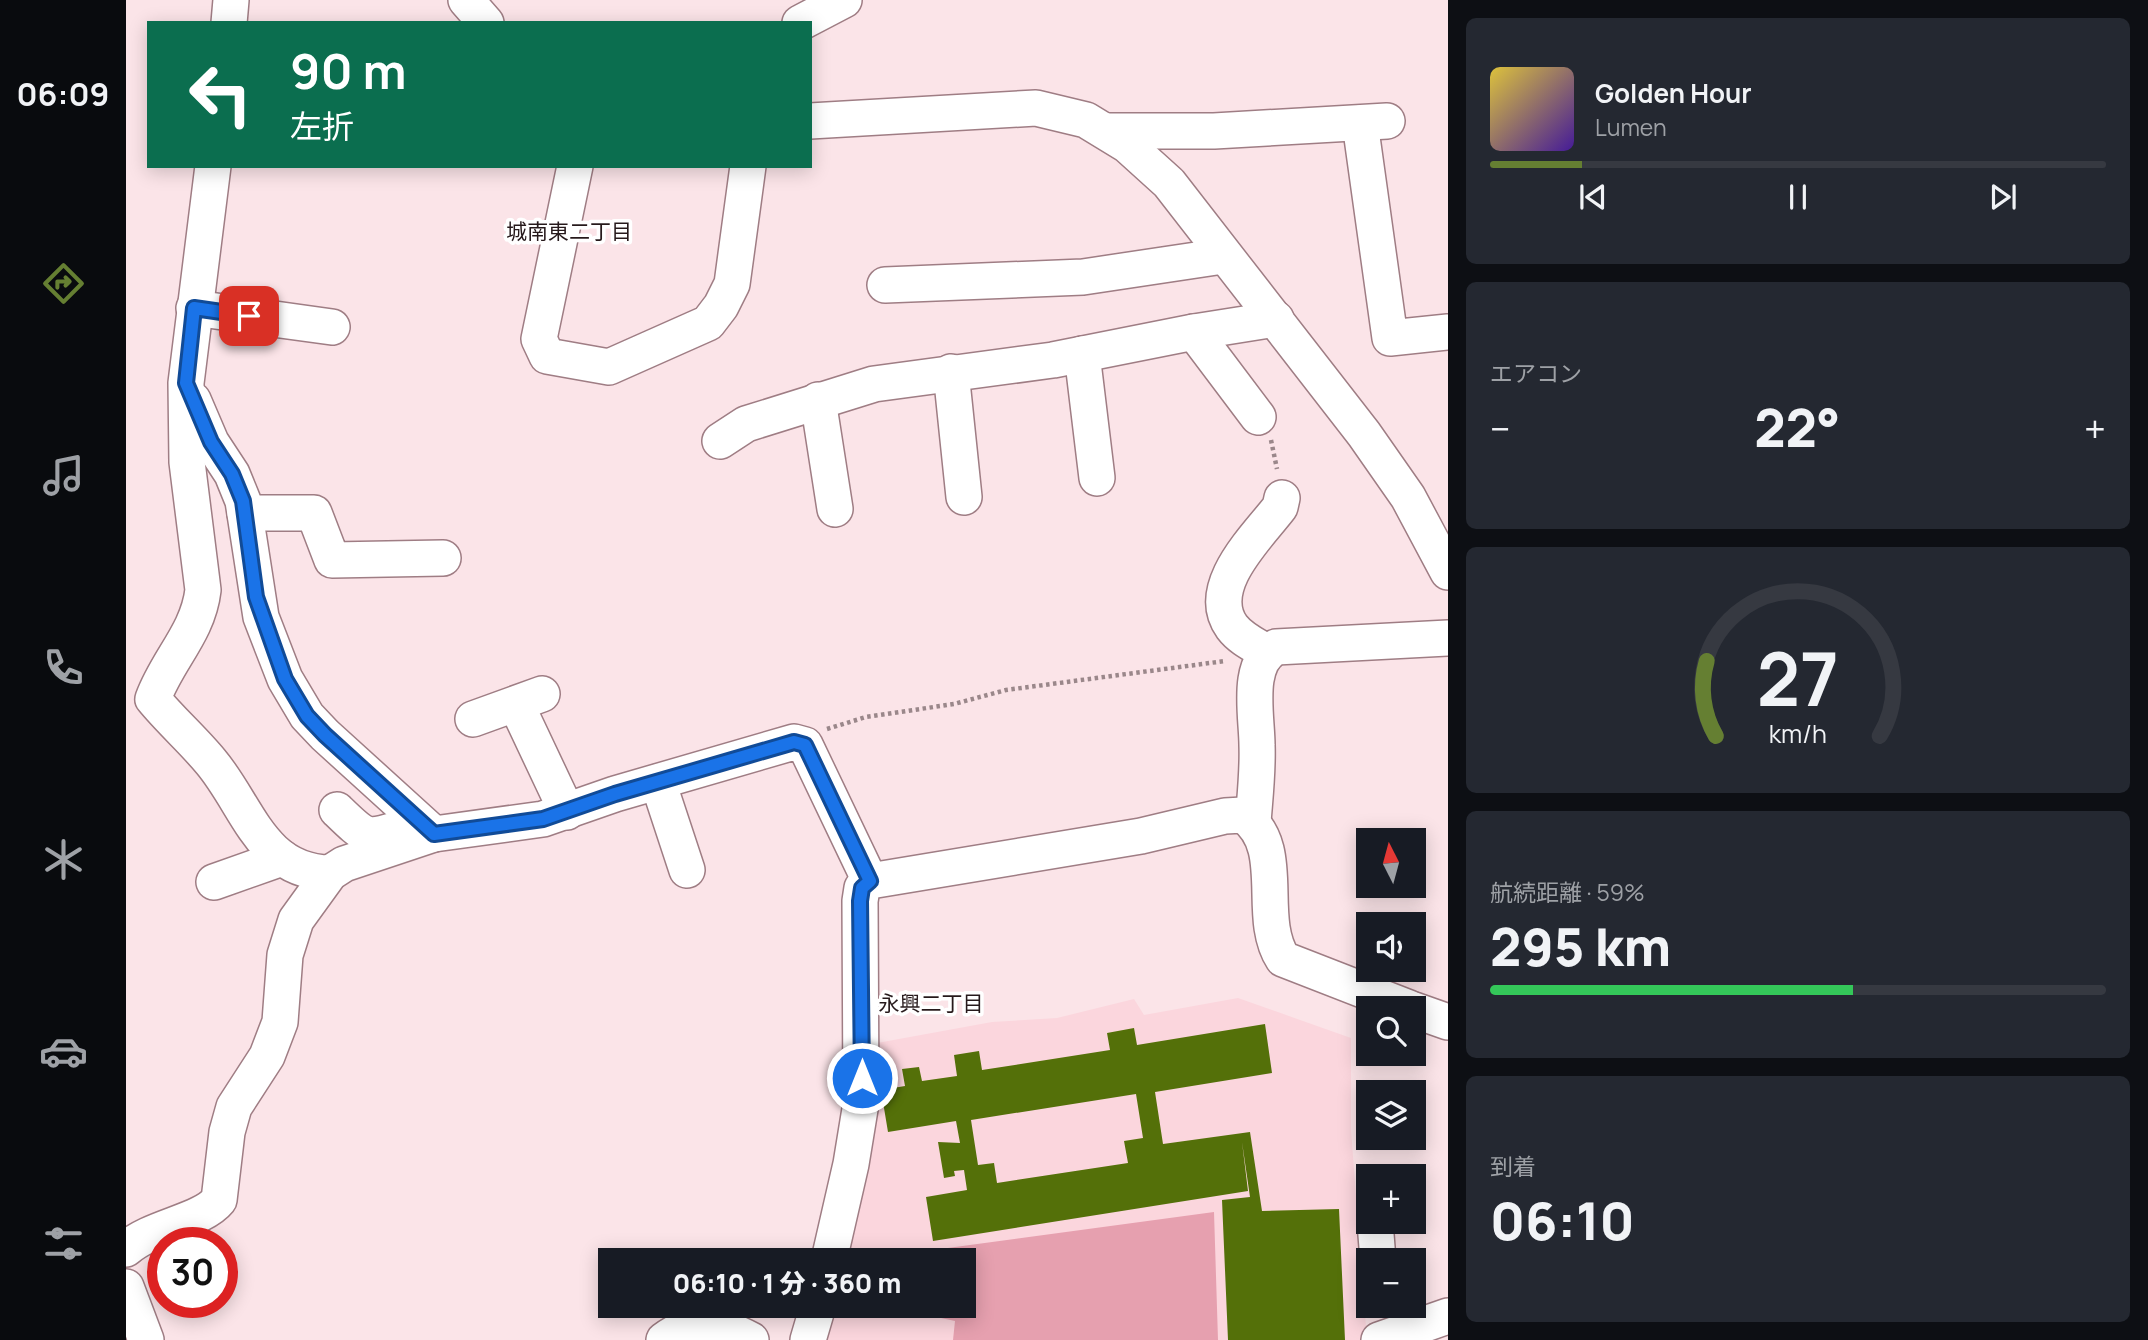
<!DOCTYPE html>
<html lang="ja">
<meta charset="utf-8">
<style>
:root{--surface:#171b24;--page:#242831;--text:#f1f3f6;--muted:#9ea1a6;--line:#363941;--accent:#657f32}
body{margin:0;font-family:Manrope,"Noto Sans JP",sans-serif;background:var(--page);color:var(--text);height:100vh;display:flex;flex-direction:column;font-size:26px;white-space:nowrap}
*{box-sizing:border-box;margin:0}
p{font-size:23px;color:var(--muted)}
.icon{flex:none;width:38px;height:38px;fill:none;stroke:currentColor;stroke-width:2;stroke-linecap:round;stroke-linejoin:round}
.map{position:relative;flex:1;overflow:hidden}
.sheet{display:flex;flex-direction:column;gap:18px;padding:18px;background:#0d0f14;width:700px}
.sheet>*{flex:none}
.banner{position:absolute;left:21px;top:21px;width:665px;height:147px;border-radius:0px;box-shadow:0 4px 18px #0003;background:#0b6e4f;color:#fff;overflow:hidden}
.needle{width:46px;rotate:354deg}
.buttons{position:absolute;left:1230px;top:828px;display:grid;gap:14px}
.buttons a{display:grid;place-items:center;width:70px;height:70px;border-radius:0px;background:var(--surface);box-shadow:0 4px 18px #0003;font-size:35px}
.speed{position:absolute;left:21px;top:1227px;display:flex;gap:14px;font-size:35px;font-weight:700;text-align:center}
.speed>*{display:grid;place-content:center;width:91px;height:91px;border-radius:50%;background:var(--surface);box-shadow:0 4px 18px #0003;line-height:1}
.speed .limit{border:10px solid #d22;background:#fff;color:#111}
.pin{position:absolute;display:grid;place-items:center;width:60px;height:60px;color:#fff;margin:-30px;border-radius:14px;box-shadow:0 4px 10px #0006}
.me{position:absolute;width:77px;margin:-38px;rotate:0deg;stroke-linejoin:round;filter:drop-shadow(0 0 5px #0008)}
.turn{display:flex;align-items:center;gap:24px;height:147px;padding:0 28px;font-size:32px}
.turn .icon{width:91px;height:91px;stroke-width:2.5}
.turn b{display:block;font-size:49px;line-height:60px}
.big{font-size:52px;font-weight:800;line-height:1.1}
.sheet .card{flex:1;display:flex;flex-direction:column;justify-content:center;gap:10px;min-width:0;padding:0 24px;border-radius:10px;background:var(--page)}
.sheet .dial{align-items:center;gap:0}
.dial svg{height:182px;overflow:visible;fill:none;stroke:var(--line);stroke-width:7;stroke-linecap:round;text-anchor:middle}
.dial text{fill:var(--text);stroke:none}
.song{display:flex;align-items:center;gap:21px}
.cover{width:84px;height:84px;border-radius:10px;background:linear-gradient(135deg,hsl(50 70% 55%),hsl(260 70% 35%))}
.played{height:7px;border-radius:4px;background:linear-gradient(90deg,var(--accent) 15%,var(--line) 15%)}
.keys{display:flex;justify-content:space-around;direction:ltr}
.heat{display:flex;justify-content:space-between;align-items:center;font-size:38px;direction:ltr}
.charge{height:10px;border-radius:5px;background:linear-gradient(90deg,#34c759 59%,var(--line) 0)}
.trip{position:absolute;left:472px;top:1248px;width:378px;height:70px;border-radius:0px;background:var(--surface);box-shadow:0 4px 18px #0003;font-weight:800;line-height:70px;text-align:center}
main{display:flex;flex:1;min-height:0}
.menu{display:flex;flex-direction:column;width:126px;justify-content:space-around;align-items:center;background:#090b0e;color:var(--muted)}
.menu .icon{width:49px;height:49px}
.menu .current{color:var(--accent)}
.menu b{font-size:32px;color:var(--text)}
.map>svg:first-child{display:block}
.built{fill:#fbd6dd}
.green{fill:#e6a0af}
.building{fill:#547009;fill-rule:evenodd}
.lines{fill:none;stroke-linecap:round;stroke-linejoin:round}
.minor-casing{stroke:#9f7d84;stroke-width:38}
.path{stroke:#9a878a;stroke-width:4.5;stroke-dasharray:3.5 3.5;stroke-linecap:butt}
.minor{stroke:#fff;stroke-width:35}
.route-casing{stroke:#114b97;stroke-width:18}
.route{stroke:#1a73e8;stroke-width:12}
.labels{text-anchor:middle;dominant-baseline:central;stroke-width:7;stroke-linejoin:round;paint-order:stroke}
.neighbourhood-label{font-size:21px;fill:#26191b;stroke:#fff}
</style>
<main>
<nav class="menu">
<b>06:09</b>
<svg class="icon current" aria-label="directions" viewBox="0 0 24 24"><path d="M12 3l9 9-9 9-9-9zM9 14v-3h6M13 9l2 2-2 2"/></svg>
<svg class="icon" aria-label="music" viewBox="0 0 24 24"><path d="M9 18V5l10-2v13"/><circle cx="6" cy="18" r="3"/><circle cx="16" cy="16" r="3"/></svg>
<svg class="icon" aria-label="phone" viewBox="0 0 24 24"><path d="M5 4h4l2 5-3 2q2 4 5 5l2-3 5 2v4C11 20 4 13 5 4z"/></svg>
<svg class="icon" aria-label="climate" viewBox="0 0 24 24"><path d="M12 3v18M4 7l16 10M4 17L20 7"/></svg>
<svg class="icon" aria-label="car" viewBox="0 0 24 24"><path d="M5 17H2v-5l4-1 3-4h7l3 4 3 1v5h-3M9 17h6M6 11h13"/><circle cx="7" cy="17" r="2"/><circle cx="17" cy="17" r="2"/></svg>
<svg class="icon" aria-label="filters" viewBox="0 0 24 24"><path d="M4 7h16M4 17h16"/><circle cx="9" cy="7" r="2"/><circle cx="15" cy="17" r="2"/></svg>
</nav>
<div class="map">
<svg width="1322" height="1340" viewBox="0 0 1322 1340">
<rect width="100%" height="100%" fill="#fbe4e8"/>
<path class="built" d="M1112 998 1225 1038V1130L1241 1340H697L707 1306H838V1260H717L751 1043 866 1022 931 1018 1008 999 1018 1015Z"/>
<path class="green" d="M1088 1212 1092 1340H827L829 1321 764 1307 838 1306V1260H770V1255Z"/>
<path class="building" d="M1139 1024 1146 1073 1029 1092 1037 1144 1124 1132 1136 1211 1213 1209 1219 1340H1102L1096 1200 1124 1197 1116 1142 1122 1191 807 1241 800 1197 841 1190 838 1170 828 1171 829 1176 818 1178 812 1142 834 1143 830 1121 762 1132 755 1090 779 1086 776 1069 793 1067 796 1081 831 1076 828 1055 853 1051 856 1070 984 1050 981 1033 1008 1028 1011 1045ZM1010 1094 1017 1138 998 1141 1002 1163 871 1183 868 1163 852 1165 845 1120Z"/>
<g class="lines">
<defs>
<g id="minor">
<path d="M340 0 360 23"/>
<path d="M103 23 105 0"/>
<path d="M674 23 718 0"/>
<path d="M684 121 910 108 960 120 1001 145 1043 183 1238 434 1282 497 1322 572"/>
<path d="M1234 123 1264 338 1322 332"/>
<path d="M981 131H1088L1261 121"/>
<path d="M87 166 60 383 61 462 77 590C72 633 41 660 27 699 45 721 67 740 85 762 122 806 135 872 204 873"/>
<path d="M449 166 413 339 421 356 483 367 582 323 595 306 606 284 622 166"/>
<path d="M759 285 957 277 1097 256"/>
<path d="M68 308 206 327"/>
<path d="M1068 332 1132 417"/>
<path d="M956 354 971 478"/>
<path d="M825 372 838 497"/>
<path d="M67 400 85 442 106 474 117 501 135 617 159 679 181 716 199 735 308 834"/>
<path d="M692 400 709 509"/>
<path d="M594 441 620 424 748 384 927 360 1068 332 1150 319"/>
<path d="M119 513H188L206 560 317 558"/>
<path d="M1142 653C1129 645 1115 639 1106 627 1077 587 1132 536 1154 507L1156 498"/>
<path d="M390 704 441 812"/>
<path d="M347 719 416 694"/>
<path d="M532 782 561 870"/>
<path d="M211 810C243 841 239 838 280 827"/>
<path d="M1127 822C1129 796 1132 771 1131 745 1131 716 1119 663 1150 647L1322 638"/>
<path d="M88 882 156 858"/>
<path d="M1288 1010 1322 1022"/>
<path d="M1249 1222 1252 1260"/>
<path d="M0 1249C26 1226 75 1222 93 1200L101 1132 108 1107 141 1056 154 1022 159 955 170 920 204 873 218 864 308 834 417 819 489 794 668 742 679 745 744 881"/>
<path d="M703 1260 725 1164 735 1103 734 901 736 888 744 881 1015 836 1099 816 1117 815C1163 847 1129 916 1157 959L1283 1008"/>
<path d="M0 1287 20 1340"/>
<path d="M538 1340C566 1318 596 1324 625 1340"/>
<path d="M682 1340 692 1306"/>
<path d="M1253 1340 1322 1316"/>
</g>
</defs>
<use href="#minor" class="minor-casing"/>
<g class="path">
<path d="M1145 440 1151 469"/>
<path d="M701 729 740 717 828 704 880 690 1099 661"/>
</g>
<use href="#minor" class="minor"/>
</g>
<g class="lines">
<defs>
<path id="route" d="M123 316 68 308 60 383 85 442 106 474 117 501 130 597 159 679 181 716 199 735 308 834 417 819 489 794 668 742 679 745 744 881 736 888 734 901 736 1078"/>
</defs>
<use href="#route" class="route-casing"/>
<use href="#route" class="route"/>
</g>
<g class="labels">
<g class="neighbourhood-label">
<text x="443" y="231">城南東二丁目</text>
<text x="805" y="1003">永興二丁目</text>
</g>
</g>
</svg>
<div class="buttons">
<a><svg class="needle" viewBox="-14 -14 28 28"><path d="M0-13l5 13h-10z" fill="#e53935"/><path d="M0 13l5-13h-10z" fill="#9ea1a6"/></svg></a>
<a><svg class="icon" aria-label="sound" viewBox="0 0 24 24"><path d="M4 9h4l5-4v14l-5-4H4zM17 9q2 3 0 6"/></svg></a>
<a><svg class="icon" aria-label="search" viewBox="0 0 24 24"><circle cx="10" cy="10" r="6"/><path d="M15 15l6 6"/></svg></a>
<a><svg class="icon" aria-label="layers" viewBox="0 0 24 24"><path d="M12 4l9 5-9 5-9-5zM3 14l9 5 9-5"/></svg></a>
<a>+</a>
<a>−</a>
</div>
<div class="speed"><div class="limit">30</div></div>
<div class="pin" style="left:123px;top:316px;background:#d93025"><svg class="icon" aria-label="arrive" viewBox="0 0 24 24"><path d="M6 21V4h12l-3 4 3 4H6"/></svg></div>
<svg class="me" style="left:736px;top:1078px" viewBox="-20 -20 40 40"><circle r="17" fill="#1a73e8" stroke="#fff" stroke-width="3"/><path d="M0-11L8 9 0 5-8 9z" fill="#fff"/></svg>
<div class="trip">06:10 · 1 分 · 360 m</div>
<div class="banner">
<div class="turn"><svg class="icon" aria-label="left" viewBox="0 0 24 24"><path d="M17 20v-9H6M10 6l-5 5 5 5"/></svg><div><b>90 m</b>左折</div></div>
</div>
</div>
<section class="sheet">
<div class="card">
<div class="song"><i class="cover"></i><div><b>Golden Hour</b><p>Lumen</p></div></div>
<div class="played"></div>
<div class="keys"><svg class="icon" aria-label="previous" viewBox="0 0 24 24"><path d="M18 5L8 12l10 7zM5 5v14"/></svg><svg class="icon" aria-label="pause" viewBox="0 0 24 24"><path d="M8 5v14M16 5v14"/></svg><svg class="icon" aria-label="next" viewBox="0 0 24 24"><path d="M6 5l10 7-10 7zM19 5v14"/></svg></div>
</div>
<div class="card"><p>エアコン</p>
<div class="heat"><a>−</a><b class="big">22°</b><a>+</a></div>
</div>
<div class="card dial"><svg viewBox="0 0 100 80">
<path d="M14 69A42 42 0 1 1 86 69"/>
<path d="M14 69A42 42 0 0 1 10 36" stroke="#657f32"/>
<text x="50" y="56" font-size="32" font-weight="700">27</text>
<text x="50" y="72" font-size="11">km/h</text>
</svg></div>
<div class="card"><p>航続距離 · 59%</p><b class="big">295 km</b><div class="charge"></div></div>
<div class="card"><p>到着</p><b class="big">06:10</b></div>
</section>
</main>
